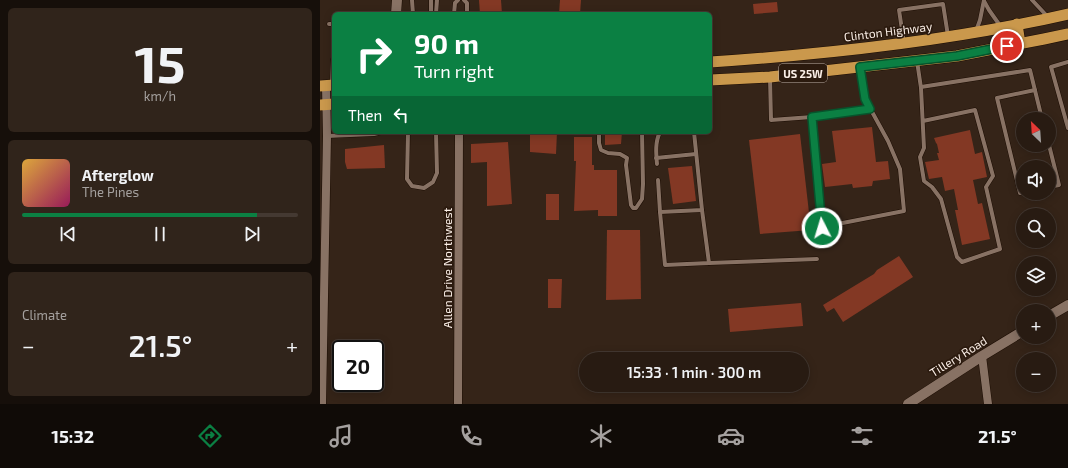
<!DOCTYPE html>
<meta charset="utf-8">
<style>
:root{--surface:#281b12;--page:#30241b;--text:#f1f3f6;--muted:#a5a19f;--line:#443932;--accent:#0b8043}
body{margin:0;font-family:"Exo 2",sans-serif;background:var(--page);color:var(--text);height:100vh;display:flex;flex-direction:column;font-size:15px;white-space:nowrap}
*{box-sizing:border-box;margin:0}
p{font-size:13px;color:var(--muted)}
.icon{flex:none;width:22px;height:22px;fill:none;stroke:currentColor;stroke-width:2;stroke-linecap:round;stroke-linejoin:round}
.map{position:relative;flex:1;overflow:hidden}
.details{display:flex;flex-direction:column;gap:8px;padding:8px;background:#160f0a;width:320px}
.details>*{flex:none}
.hud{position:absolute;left:12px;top:12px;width:380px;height:122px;border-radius:6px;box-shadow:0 2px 10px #0003,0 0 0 1px var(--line);background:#0b8043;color:#fff;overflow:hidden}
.needle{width:26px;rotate:335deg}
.buttons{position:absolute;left:696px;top:112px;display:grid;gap:8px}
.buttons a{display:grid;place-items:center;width:40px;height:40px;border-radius:50%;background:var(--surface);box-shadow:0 2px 10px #0003,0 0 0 1px var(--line);font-size:20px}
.speed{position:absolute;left:12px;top:340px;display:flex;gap:8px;font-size:20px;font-weight:700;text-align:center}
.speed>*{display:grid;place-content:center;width:52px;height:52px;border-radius:50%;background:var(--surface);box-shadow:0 2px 10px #0003,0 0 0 1px var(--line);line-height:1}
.speed .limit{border:2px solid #111;border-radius:6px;background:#fff;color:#111}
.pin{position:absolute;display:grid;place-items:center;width:34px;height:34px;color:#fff;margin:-17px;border:2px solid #fff;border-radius:50%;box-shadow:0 1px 4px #0007}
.me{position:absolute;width:44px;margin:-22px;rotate:355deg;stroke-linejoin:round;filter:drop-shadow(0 0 3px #0008)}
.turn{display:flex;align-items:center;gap:14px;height:84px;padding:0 16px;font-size:18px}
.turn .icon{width:52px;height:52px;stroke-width:2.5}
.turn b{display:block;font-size:28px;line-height:34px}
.then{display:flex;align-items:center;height:38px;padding:0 16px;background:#0003;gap:8px;font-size:15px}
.big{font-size:30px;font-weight:600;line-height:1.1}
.details .card{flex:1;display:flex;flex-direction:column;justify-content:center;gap:6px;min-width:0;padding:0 14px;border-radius:6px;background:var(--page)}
.details .dial{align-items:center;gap:0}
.dial b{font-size:52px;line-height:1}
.song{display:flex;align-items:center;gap:12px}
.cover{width:48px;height:48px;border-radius:6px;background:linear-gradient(135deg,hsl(40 70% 55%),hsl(330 70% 35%))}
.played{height:4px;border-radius:2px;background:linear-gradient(90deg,var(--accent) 85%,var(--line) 85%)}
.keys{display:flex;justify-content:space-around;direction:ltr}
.heat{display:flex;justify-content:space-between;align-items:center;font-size:22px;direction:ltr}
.trip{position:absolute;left:259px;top:352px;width:230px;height:40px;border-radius:20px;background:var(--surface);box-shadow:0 2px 10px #0003,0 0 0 1px var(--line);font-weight:600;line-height:40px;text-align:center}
.menu{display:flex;height:64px;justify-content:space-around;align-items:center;background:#100b07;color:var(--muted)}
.menu .icon{width:28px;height:28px}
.menu .active{color:var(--accent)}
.menu b{font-size:18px;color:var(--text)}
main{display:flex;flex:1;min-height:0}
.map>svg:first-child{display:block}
.building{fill:#833824}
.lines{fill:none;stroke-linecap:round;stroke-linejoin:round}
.service-casing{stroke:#1c0d03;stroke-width:5}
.minor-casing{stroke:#1c0d03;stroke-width:9}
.tertiary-casing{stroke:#1c0d03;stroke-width:11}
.trunk-casing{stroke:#1c0d03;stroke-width:12}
.service{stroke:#887264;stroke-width:4}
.minor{stroke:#887264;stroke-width:8}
.tertiary{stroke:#887264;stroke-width:10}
.trunk{stroke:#ca984c;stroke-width:11}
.route-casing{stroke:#07532c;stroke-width:10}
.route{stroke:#0b8043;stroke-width:7}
.labels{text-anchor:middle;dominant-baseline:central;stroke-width:3.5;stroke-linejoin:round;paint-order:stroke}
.shield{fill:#2b1a0e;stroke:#bcaea5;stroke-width:1}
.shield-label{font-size:11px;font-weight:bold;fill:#faeee6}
.street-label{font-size:12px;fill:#faeee6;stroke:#2b1a0e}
</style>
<main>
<section class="details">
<div class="card dial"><b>15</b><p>km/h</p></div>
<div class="card">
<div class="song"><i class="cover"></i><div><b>Afterglow</b><p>The Pines</p></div></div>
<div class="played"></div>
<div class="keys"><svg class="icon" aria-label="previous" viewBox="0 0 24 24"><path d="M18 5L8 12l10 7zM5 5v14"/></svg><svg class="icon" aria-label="pause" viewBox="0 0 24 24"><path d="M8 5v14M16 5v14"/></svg><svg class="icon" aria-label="next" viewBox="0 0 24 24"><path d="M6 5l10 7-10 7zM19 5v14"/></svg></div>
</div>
<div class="card"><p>Climate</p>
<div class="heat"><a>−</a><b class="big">21.5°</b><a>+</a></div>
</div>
</section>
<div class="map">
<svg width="748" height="404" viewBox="0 0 748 404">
<rect width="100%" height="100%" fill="#352418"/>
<g class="building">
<path d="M159 0H181L182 14H160Z"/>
<path d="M240 0H261L260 14H239Z"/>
<path d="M457 2 458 12 434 14 433 4Z"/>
<path d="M552 127 556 162 568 161 570 179 553 181 552 186 533 188 532 184 505 187 502 164 516 162 512 131Z"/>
<path d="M650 130 655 154 662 152 667 177 653 180 658 204 662 203 670 239 642 245 635 210H638L634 189 625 191 622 177 609 179 605 162 619 160 617 153H619L617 144 616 143 614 138Z"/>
<path d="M210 132H237L236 154 210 152Z"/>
<path d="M285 132H302L301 144 285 145Z"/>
<path d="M480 134 491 230 440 234 429 140Z"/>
<path d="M254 137H272V165H274V170H297V216H278V210L254 211 256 161H254Z"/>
<path d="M188 142 192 204 167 206V162L151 163V144Z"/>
<path d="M64 145 65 168 27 169 25 162V149Z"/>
<path d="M372 166 376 201 353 204 348 168Z"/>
<rect x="226" y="194" width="13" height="26"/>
<path d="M287 230H320L321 299 286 300Z"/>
<path d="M579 256 593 277 523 322 514 308 507 312 503 305 554 274 557 270Z"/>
<path d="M228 279H242L241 308H228Z"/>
<path d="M481 303 483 326 410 332 408 309Z"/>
</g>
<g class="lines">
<defs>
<g id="service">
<path d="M92 0 93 14"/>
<path d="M144 0 147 3V14"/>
<path d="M712 0 727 16"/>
<path d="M664 1 669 10 681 27"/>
<path d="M111 14V0"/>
<path d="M116 14 117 0"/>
<path d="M134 14 135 3 138 0"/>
<path d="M9 24H14"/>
<path d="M656 31 660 20 664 0"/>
<path d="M584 43 579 10 623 4 628 36"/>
<path d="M597 61 601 88 604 148 600 157 604 181 612 187 621 199 637 257 642 262 680 249 666 187 673 176 655 110 603 121"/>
<path d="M748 62 731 67 748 128"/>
<path d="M450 78 451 120 492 117 502 227 584 211 580 169 568 141 545 99 540 67"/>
<path d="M12 85 13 59H14"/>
<path d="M601 87 710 70 722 119"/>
<path d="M492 117 550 109"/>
<path d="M88 132 87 179 92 186 104 188 113 182 117 173 116 132"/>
<path d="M279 132V143L281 150 288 153 300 154 307 158 306 165 311 205 313 208H316L322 199 323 184 322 132"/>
<path d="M7 136 54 134 62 132"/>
<path d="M729 145 739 185 729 187"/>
<path d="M336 158 376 154"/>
<path d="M337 164C336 153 335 142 340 132"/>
<path d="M338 180 340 212 345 265 389 263 382 210"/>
<path d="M703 192 700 193 677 98 715 90"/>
<path d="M340 212 382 210 374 132"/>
<path d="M389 263 497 259"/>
</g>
<g id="minor">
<path d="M662 356 668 404"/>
<path d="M2 404 7 136 6 86"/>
<path d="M138 404 139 132"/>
</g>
<g id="tertiary">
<path d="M76 14 77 0"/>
<path d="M729 316 748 305"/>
<path d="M588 404 662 356 703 331"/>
</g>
<g id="trunk">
<path d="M697 24 700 44"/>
<path d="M390 62C510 54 631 41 748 14"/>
<path d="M390 80 450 77 637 56 724 39 748 34"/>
<path d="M0 86 14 85"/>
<path d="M0 105 14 104"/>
</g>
</defs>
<use href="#service" class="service-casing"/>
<use href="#minor" class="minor-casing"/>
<use href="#tertiary" class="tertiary-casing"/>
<use href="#trunk" class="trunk-casing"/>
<use href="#service" class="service"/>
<use href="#minor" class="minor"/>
<use href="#tertiary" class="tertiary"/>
<use href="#trunk" class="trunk"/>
</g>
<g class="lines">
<defs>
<path id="route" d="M502 228 492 117 550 109 545 99 540 67 637 56 687 46"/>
</defs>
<use href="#route" class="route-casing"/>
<use href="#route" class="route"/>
</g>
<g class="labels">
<rect class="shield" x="459" y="64" width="48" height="18" rx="3"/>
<g class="shield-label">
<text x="483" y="73">US 25W</text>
</g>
<g class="street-label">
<text transform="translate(568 31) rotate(-7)">Clinton Highway</text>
<text transform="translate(127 268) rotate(-90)">Allen Drive Northwest</text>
<text transform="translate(638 356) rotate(-32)">Tillery Road</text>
</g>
</g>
</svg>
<div class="buttons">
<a><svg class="needle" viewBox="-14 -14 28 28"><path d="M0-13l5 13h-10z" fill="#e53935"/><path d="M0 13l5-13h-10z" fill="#a5a19f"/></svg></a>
<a><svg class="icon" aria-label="sound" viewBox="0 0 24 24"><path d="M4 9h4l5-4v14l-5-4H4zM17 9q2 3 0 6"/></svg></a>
<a><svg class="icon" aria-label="search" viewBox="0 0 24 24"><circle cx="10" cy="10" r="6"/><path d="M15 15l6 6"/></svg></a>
<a><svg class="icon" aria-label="layers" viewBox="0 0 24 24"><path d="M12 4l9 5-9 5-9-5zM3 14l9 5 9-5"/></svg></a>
<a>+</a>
<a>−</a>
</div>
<div class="speed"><div class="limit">20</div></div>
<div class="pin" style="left:687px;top:46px;background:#d93025"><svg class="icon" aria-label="arrive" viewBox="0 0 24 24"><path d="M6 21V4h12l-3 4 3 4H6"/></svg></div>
<svg class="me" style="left:502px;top:228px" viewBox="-20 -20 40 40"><circle r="17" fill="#0b8043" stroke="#fff" stroke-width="3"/><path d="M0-11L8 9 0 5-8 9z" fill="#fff"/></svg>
<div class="trip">15:33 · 1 min · 300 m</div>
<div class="hud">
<div class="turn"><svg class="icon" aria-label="right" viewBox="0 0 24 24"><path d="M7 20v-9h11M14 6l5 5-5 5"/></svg><div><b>90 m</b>Turn right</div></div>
<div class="then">Then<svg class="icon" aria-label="left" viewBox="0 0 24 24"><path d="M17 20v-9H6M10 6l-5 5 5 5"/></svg></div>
</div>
</div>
</main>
<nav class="menu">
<b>15:32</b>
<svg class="icon active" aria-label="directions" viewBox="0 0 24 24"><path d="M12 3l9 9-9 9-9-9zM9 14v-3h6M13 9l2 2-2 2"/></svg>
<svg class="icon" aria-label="music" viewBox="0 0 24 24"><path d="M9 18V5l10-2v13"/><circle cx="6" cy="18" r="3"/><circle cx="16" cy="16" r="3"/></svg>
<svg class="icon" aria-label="phone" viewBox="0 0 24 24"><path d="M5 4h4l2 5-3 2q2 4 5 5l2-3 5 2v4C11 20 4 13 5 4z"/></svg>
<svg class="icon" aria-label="climate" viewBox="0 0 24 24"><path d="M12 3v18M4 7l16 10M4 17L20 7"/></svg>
<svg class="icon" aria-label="car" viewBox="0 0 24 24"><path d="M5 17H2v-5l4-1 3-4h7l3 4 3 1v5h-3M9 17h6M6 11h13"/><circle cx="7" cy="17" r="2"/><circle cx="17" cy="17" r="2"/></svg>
<svg class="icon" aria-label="filters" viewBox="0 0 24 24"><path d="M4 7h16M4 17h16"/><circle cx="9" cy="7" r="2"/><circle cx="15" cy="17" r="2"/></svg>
<b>21.5°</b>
</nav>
